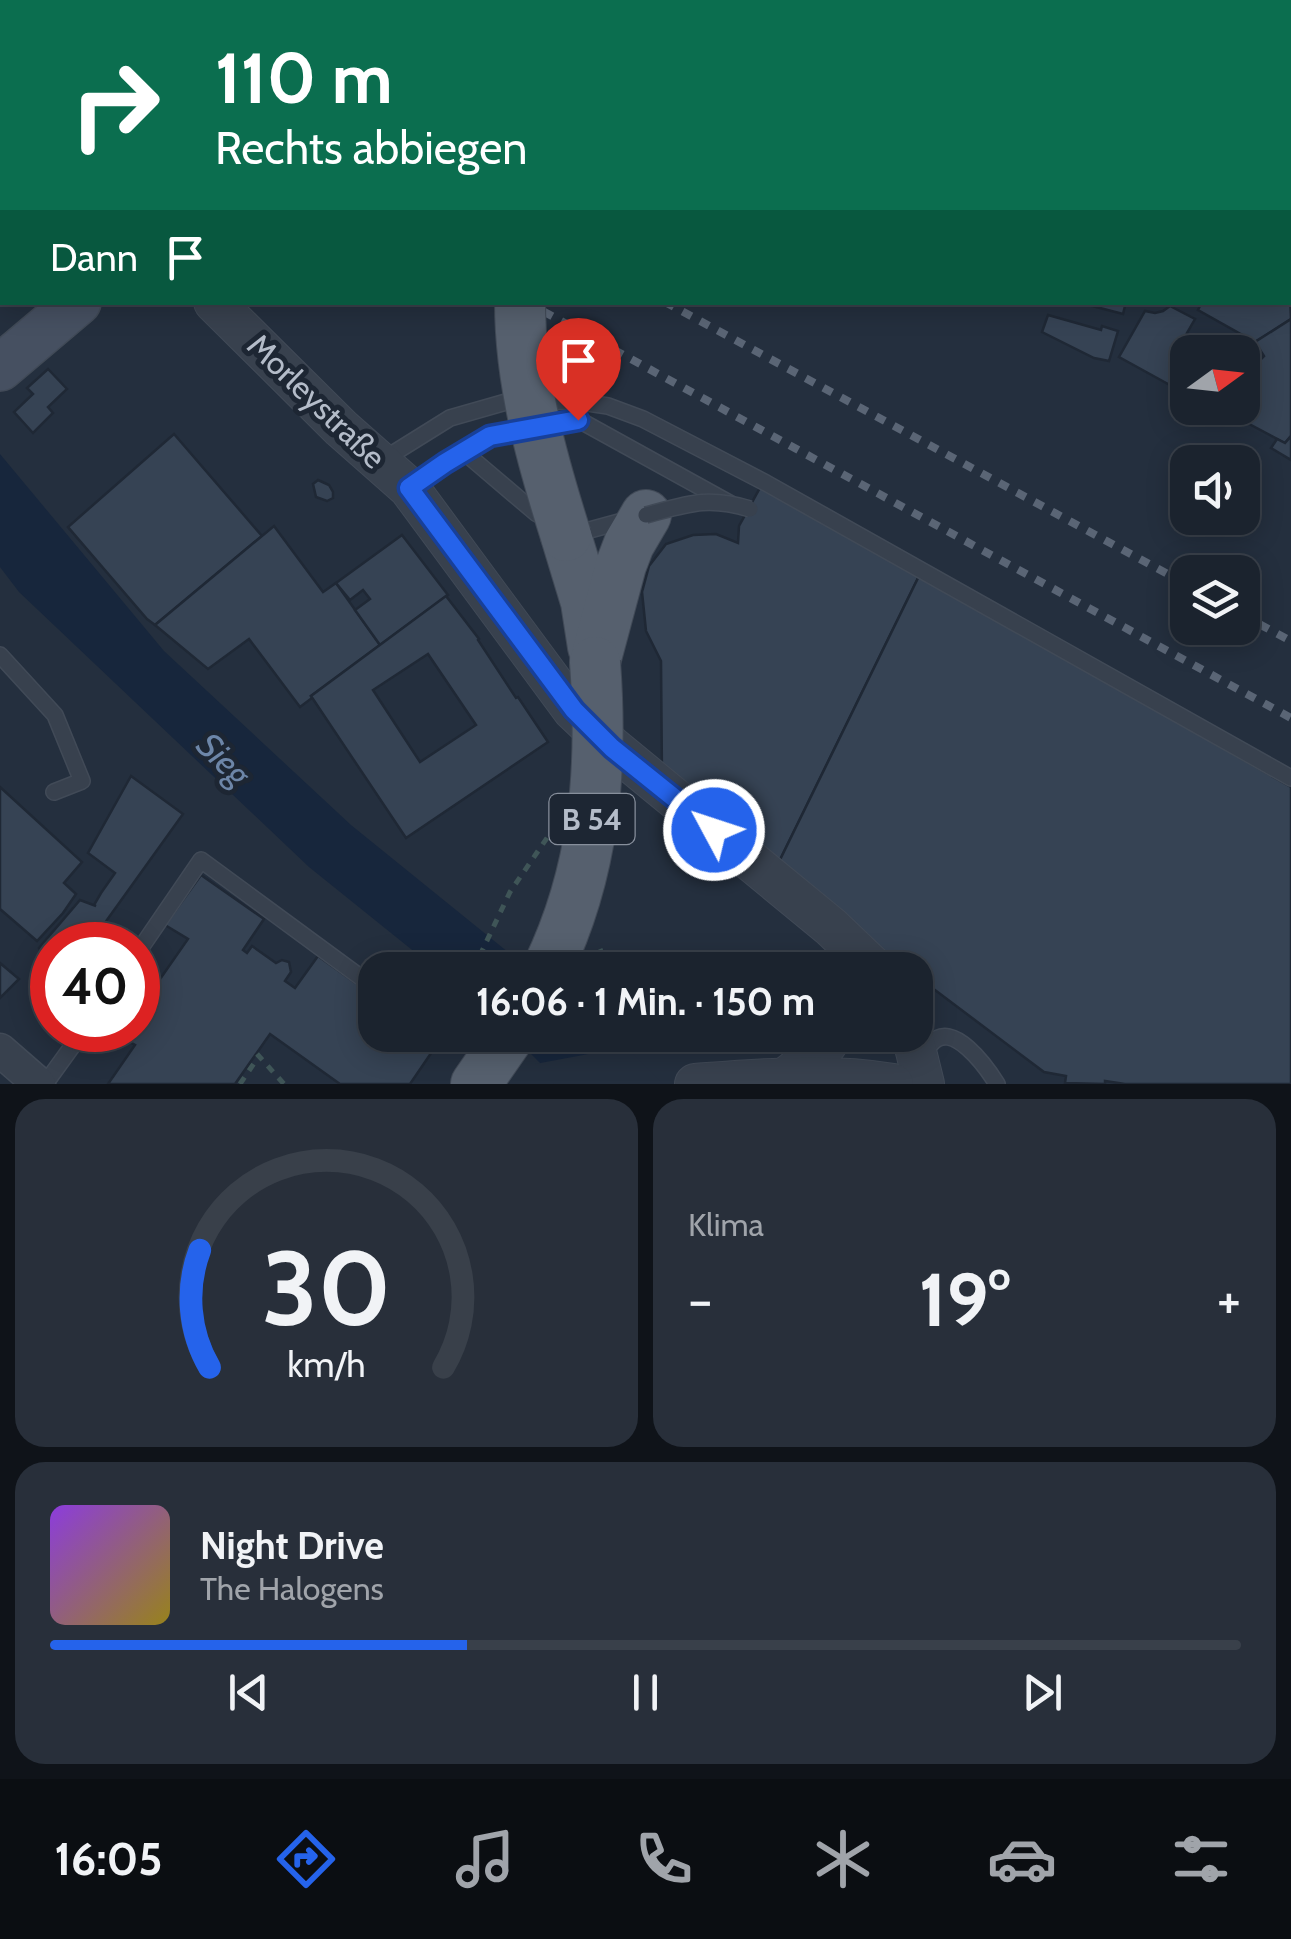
<!DOCTYPE html>
<html lang="de">
<meta charset="utf-8">
<style>
:root{--surface:#1b232e;--page:#282f3a;--text:#f1f3f6;--muted:#a0a4aa;--line:#39404a;--accent:#2563eb}
body{margin:0;font-family:Cabin,sans-serif;background:var(--page);color:var(--text);height:100vh;display:flex;flex-direction:column;font-size:38px;white-space:nowrap}
*{box-sizing:border-box;margin:0}
p{font-size:32px;color:var(--muted)}
.icon{flex:none;width:55px;height:55px;fill:none;stroke:currentColor;stroke-width:2;stroke-linecap:round;stroke-linejoin:round}
.map{position:relative;height:1084px;overflow:hidden}
.details{display:flex;flex-direction:column;gap:15px;padding:15px;background:#0f1319;flex:1}
.details>*{flex:none}
.top-card{position:absolute;left:0px;top:0px;width:1292px;height:305px;box-shadow:0 5px 25px #0003,0 0 0 2px var(--line);background:#0b6e4f;color:#fff;overflow:hidden}
.needle{width:65px;rotate:75deg}
.tools{position:absolute;left:1170px;top:335px;display:grid;gap:20px}
.tools a{display:grid;place-items:center;width:90px;height:90px;border-radius:20px;background:var(--surface);box-shadow:0 5px 25px #0003,0 0 0 2px var(--line);font-size:50px}
.speed{position:absolute;left:30px;top:922px;display:flex;gap:20px;font-size:50px;font-weight:700;text-align:center}
.speed>*{display:grid;place-content:center;width:130px;height:130px;border-radius:50%;background:var(--surface);box-shadow:0 5px 25px #0003,0 0 0 2px var(--line);line-height:1}
.speed .limit{border:15px solid #d22;background:#fff;color:#111}
.pin{position:absolute;display:grid;place-items:center;width:85px;height:85px;color:#fff;margin:-102px -42px;border-radius:50% 50% 50% 0;rotate:-45deg;box-shadow:0 0 10px #0007}
.pin .icon{rotate:45deg}
.me{position:absolute;width:110px;margin:-55px;rotate:310deg;stroke-linejoin:round;filter:drop-shadow(0 0 8px #0008)}
.turn{display:flex;align-items:center;gap:35px;height:210px;padding:0 50px;font-size:45px}
.turn .icon{width:130px;height:130px;stroke-width:2.5}
.turn b{display:block;font-size:70px;line-height:85px}
.then{display:flex;align-items:center;height:95px;padding:0 50px;background:#0003;gap:20px;font-size:38px}
.big{font-size:75px;font-weight:800;line-height:1.1}
.details .tile{flex:1;display:flex;flex-direction:column;justify-content:center;gap:15px;min-width:0;padding:0 35px;border-radius:30px;background:var(--page)}
.details .dial{align-items:center;gap:0}
.dial svg{height:260px;overflow:visible;fill:none;stroke:var(--line);stroke-width:7;stroke-linecap:round;text-anchor:middle}
.dial text{fill:var(--text);stroke:none}
.song{display:flex;align-items:center;gap:30px}
.cover{width:120px;height:120px;border-radius:15px;background:linear-gradient(135deg,hsl(270 70% 55%),hsl(50 70% 35%))}
.played{height:10px;border-radius:5px;background:linear-gradient(90deg,var(--accent) 35%,var(--line) 35%)}
.keys{display:flex;justify-content:space-around;direction:ltr}
.heat{display:flex;justify-content:space-between;align-items:center;font-size:55px;direction:ltr}
.details .tiles{flex:1;display:grid;gap:15px;grid-template-columns:1fr 1fr}
.tile:last-child{grid-column:span 2}
.trip{position:absolute;left:358px;top:952px;width:575px;height:100px;border-radius:30px;background:var(--surface);box-shadow:0 5px 25px #0003,0 0 0 2px var(--line);font-weight:800;line-height:100px;text-align:center}
.dock{display:flex;height:160px;justify-content:space-around;align-items:center;background:#0b0e12;color:var(--muted)}
.dock .icon{width:70px;height:70px}
.dock .on{color:var(--accent)}
.dock b{font-size:45px;color:var(--text)}
.map>svg:first-child{display:block}
.water{fill:#17263c}
.pier{fill:#242f3e}
.lines{fill:none;stroke-linecap:round;stroke-linejoin:round}
.stream{stroke:#17263c;stroke-width:9}
.building{fill:#364354;stroke:#1f2835;stroke-width:2.5;fill-rule:evenodd}
.service-casing{stroke:#414a57;stroke-width:18}
.minor-casing{stroke:#414a57;stroke-width:35}
.tertiary-casing{stroke:#414a57;stroke-width:42}
.secondary-casing{stroke:#414a57;stroke-width:48}
.primary-casing{stroke:#414a57;stroke-width:52}
.trunk-casing{stroke:#434c59;stroke-width:55}
.path{stroke:#3f5557;stroke-width:5;stroke-dasharray:8 8;stroke-linecap:butt}
.service{stroke:#38414e;stroke-width:15}
.minor{stroke:#38414e;stroke-width:32}
.tertiary{stroke:#38414e;stroke-width:40}
.secondary{stroke:#465061;stroke-width:45}
.primary{stroke:#56606e;stroke-width:50}
.trunk{stroke:#656462;stroke-width:52}
.rail{stroke:#5a6575;stroke-width:8;stroke-dasharray:10 10;stroke-linecap:butt}
.service-bridge-casing{stroke:#414a57;stroke-width:18;stroke-linecap:butt}
.primary-bridge-casing{stroke:#414a57;stroke-width:52;stroke-linecap:butt}
.service-bridge{stroke:#38414e;stroke-width:15}
.primary-bridge{stroke:#56606e;stroke-width:50}
.route-casing{stroke:#184099;stroke-width:25}
.route{stroke:#2563eb;stroke-width:18}
.labels{text-anchor:middle;dominant-baseline:central;stroke-width:10;stroke-linejoin:round;paint-order:stroke}
.shield{fill:#1d2633;stroke:#878f9c;stroke-width:2.5}
.shield-label{font-size:30px;font-weight:bold;fill:#b4bcc9}
.street-label{font-size:32px;fill:#b4bcc9;stroke:#1d2633}
.water-label{font-size:35px;font-style:italic;fill:#6d86a8;stroke:#1d2633}
</style>
<div class="map">
<svg width="1291" height="1084" viewBox="0 0 1291 1084">
<rect width="100%" height="100%" fill="#242f3e"/>
<g class="water">
<path d="M0 454 164 651 351 825 530 970H437L309 867 19 592 0 567Z"/>
<path d="M512 1035H607L658 1084H561Z"/>
</g>
<path class="pier" d="M626 1047 663 1084H554L535 1064Z"/>
<g class="lines">
<g class="stream">
<path d="M1077 0 1078 2"/>
<path d="M1290 227 1291 228"/>
</g>
</g>
<g class="building">
<path d="M1290 297 1291 319 1255 342 1198 310 1202 302H1290Z"/>
<path d="M1077 302H1126L1123 314Z"/>
<path d="M1170 306 1195 319 1187 333 1222 352H1188V395L1119 357 1145 311 1155 313 1163 311Z"/>
<path d="M1048 315 1101 330 1102 326 1118 331 1109 361 1094 358 1042 332Z"/>
<path d="M1291 319V436L1285 443 1219 408H1242V379L1264 356 1255 342Z"/>
<path d="M48 369 67 389 48 407 53 413 33 433 14 412 33 394 27 388Z"/>
<path d="M174 434 262 536 155 625 147 619 68 527Z"/>
<path d="M1291 436V460L1271 448 1277 439 1285 443Z"/>
<path d="M318 480 329 485 333 492V498L327 501 316 497 313 484Z"/>
<path d="M761 486 920 574 775 870 662 778 661 661 646 631 642 592 649 566 666 544 693 535 716 534 738 543 739 526Z"/>
<path d="M274 526 323 592 336 583 380 645 311 696 312 698 300 707 249 639 208 669 155 625Z"/>
<path d="M402 535 448 595 380 645 355 610 370 599 363 590 350 600 336 583Z"/>
<path d="M920 574 1291 787V1084H1125L1105 1081V1084L1065 1083 1066 1076 1044 1072 915 975V970H908L775 870Z"/>
<path d="M446 596 479 639 478 640 516 698 518 697 548 742 406 838 311 696ZM428 654 476 725 420 762 373 690Z"/>
<path d="M131 776 183 814 89 945H52V971L48 968 39 948 80 900 96 906 94 905 101 893 115 873 88 853Z"/>
<path d="M0 787 82 862 64 883 76 894 63 913 37 941 0 909Z"/>
<path d="M201 875 264 919 243 950 247 953 252 946 276 963 282 960 289 962 291 972 285 981 295 988 318 956 375 997V1035H427L438 1043 410 1084H340L270 1034 235 1084H108L135 1045 128 1041 138 1030 158 998 151 992 188 939 165 925Z"/>
<path d="M0 963 19 979 0 998Z"/>
</g>
<g class="lines">
<defs>
<g id="service">
<path d="M464 452 537 514"/>
<path d="M381 461 450 418 506 402 574 401 608 406 643 419 766 483 1291 778"/>
<path d="M412 486 445 463 490 436 579 420 731 504"/>
<path d="M575 534 630 519"/>
<path d="M0 655 55 715 82 781 54 792"/>
<path d="M138 952 201 860 367 982"/>
<path d="M925 1060C927 1054 927 1048 931 1044 952 1018 987 1068 997 1084"/>
<path d="M45 1084 84 1030"/>
</g>
<path id="minor" d="M0 1050 39 1084"/>
<g id="tertiary">
<path d="M214 302 341 428 409 488 573 710 612 747 831 927 876 970"/>
<path d="M912 1035 924 1084"/>
<path d="M788 1076 826 1045 833 1035"/>
<path d="M695 1084C762 1079 827 1073 893 1084"/>
</g>
<g id="secondary">
<path d="M0 110 2 112"/>
<path d="M0 368 78 302"/>
</g>
<g id="primary">
<path d="M572 2 573 0"/>
<path d="M566 536 586 602 593 647"/>
<path d="M595 662 621 565 629 544 646 515"/>
<path d="M476 1084 510 1035"/>
</g>
<g id="trunk">
<path d="M1009 0 1014 2"/>
<path d="M1144 0 1149 2"/>
<path d="M1232 0 1237 2"/>
<path d="M1290 33H1291"/>
<path d="M1290 79H1291"/>
<path d="M1290 125H1291"/>
</g>
</defs>
<use href="#service" class="service-casing"/>
<use href="#minor" class="minor-casing"/>
<use href="#tertiary" class="tertiary-casing"/>
<use href="#secondary" class="secondary-casing"/>
<use href="#primary" class="primary-casing"/>
<use href="#trunk" class="trunk-casing"/>
<g class="path">
<path d="M600 949 608 970"/>
<path d="M473 970 510 892 549 835"/>
<path d="M738 1035 754 1043"/>
<path d="M442 1051 446 1035"/>
<path d="M257 1054 284 1084"/>
<path d="M240 1084 259 1056"/>
</g>
<use href="#service" class="service"/>
<use href="#minor" class="minor"/>
<use href="#tertiary" class="tertiary"/>
<use href="#secondary" class="secondary"/>
<use href="#primary" class="primary"/>
<use href="#trunk" class="trunk"/>
<g class="rail">
<path d="M17 0 21 2"/>
<path d="M51 0 55 2"/>
<path d="M526 302 1291 718"/>
<path d="M665 302 1188 585"/>
<path d="M1242 615 1291 641"/>
</g>
<defs>
<path id="service-bridge" d="M646 515C688 504 707 496 750 509"/>
<g id="primary-bridge">
<path d="M520 302C520 383 542 460 566 536"/>
<path d="M547 970C595 871 603 770 595 662"/>
</g>
</defs>
<use href="#service-bridge" class="service-bridge-casing"/>
<use href="#primary-bridge" class="primary-bridge-casing"/>
<use href="#service-bridge" class="service-bridge"/>
<use href="#primary-bridge" class="primary-bridge"/>
</g>
<g class="lines">
<defs>
<path id="route" d="M578 420 490 436 445 463 409 488 574 710 612 748 714 830"/>
</defs>
<use href="#route" class="route-casing"/>
<use href="#route" class="route"/>
</g>
<g class="labels">
<rect class="shield" x="549.5" y="794" width="85" height="50" rx="8"/>
<g class="shield-label">
<text x="592" y="819">B 54</text>
</g>
<g class="street-label">
<text transform="translate(317 401) rotate(44)">Morleystraße</text>
</g>
<g class="water-label">
<text transform="translate(224 759) rotate(45)">Sieg</text>
</g>
</g>
</svg>
<div class="tools">
<a><svg class="needle" viewBox="-14 -14 28 28"><path d="M0-13l5 13h-10z" fill="#e53935"/><path d="M0 13l5-13h-10z" fill="#a0a4aa"/></svg></a>
<a><svg class="icon" aria-label="sound" viewBox="0 0 24 24"><path d="M4 9h4l5-4v14l-5-4H4zM17 9q2 3 0 6"/></svg></a>
<a><svg class="icon" aria-label="layers" viewBox="0 0 24 24"><path d="M12 4l9 5-9 5-9-5zM3 14l9 5 9-5"/></svg></a>
</div>
<div class="speed"><div class="limit">40</div></div>
<div class="pin" style="left:578px;top:420px;background:#d93025"><svg class="icon" aria-label="arrive" viewBox="0 0 24 24"><path d="M6 21V4h12l-3 4 3 4H6"/></svg></div>
<svg class="me" style="left:714px;top:830px" viewBox="-20 -20 40 40"><circle r="17" fill="#2563eb" stroke="#fff" stroke-width="3"/><path d="M0-11L8 9 0 5-8 9z" fill="#fff"/></svg>
<div class="trip">16:06 · 1 Min. · 150 m</div>
<div class="top-card">
<div class="turn"><svg class="icon" aria-label="right" viewBox="0 0 24 24"><path d="M7 20v-9h11M14 6l5 5-5 5"/></svg><div><b>110 m</b>Rechts abbiegen</div></div>
<div class="then">Dann<svg class="icon" aria-label="arrive" viewBox="0 0 24 24"><path d="M6 21V4h12l-3 4 3 4H6"/></svg></div>
</div>
</div>
<section class="details">
<div class="tiles">
<div class="tile dial"><svg viewBox="0 0 100 80">
<path d="M14 69A42 42 0 1 1 86 69"/>
<path d="M14 69A42 42 0 0 1 11 33" stroke="#2563eb"/>
<text x="50" y="56" font-size="32" font-weight="700">30</text>
<text x="50" y="72" font-size="11">km/h</text>
</svg></div>
<div class="tile"><p>Klima</p>
<div class="heat"><a>−</a><b class="big">19°</b><a>+</a></div>
</div>
<div class="tile">
<div class="song"><i class="cover"></i><div><b>Night Drive</b><p>The Halogens</p></div></div>
<div class="played"></div>
<div class="keys"><svg class="icon" aria-label="previous" viewBox="0 0 24 24"><path d="M18 5L8 12l10 7zM5 5v14"/></svg><svg class="icon" aria-label="pause" viewBox="0 0 24 24"><path d="M8 5v14M16 5v14"/></svg><svg class="icon" aria-label="next" viewBox="0 0 24 24"><path d="M6 5l10 7-10 7zM19 5v14"/></svg></div>
</div>
</div>
</section>
<nav class="dock">
<b>16:05</b>
<svg class="icon on" aria-label="directions" viewBox="0 0 24 24"><path d="M12 3l9 9-9 9-9-9zM9 14v-3h6M13 9l2 2-2 2"/></svg>
<svg class="icon" aria-label="music" viewBox="0 0 24 24"><path d="M9 18V5l10-2v13"/><circle cx="6" cy="18" r="3"/><circle cx="16" cy="16" r="3"/></svg>
<svg class="icon" aria-label="phone" viewBox="0 0 24 24"><path d="M5 4h4l2 5-3 2q2 4 5 5l2-3 5 2v4C11 20 4 13 5 4z"/></svg>
<svg class="icon" aria-label="climate" viewBox="0 0 24 24"><path d="M12 3v18M4 7l16 10M4 17L20 7"/></svg>
<svg class="icon" aria-label="car" viewBox="0 0 24 24"><path d="M5 17H2v-5l4-1 3-4h7l3 4 3 1v5h-3M9 17h6M6 11h13"/><circle cx="7" cy="17" r="2"/><circle cx="17" cy="17" r="2"/></svg>
<svg class="icon" aria-label="filters" viewBox="0 0 24 24"><path d="M4 7h16M4 17h16"/><circle cx="9" cy="7" r="2"/><circle cx="15" cy="17" r="2"/></svg>
</nav>
